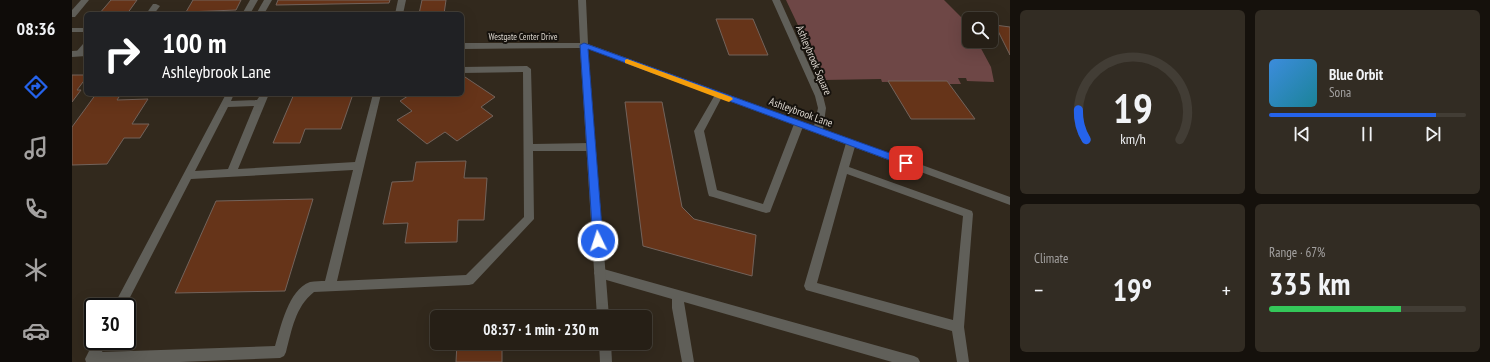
<!DOCTYPE html>
<meta charset="utf-8">
<style>
:root{--surface:#261f16;--page:#322c23;--text:#f1f3f6;--muted:#a4a2a1;--line:#423d35;--accent:#2563eb}
body{margin:0;font-family:"PT Sans Narrow",sans-serif;background:var(--page);color:var(--text);height:100vh;display:flex;flex-direction:column;font-size:15px;white-space:nowrap}
*{box-sizing:border-box;margin:0}
p{font-size:13px;color:var(--muted)}
.icon{flex:none;width:22px;height:22px;fill:none;stroke:currentColor;stroke-width:2;stroke-linecap:round;stroke-linejoin:round}
.map{position:relative;flex:1;overflow:hidden}
.panel{display:flex;flex-direction:column;gap:10px;padding:10px;background:#15110c;width:480px}
.panel>*{flex:none}
.guide{position:absolute;left:12px;top:12px;width:380px;height:84px;border-radius:6px;box-shadow:0 4px 16px #0002,0 0 0 1px var(--line);background:#202124;color:#fff;overflow:hidden}
.tools{position:absolute;left:890px;top:12px;display:grid;gap:8px}
.tools a{display:grid;place-items:center;width:36px;height:36px;border-radius:6px;background:var(--surface);box-shadow:0 4px 16px #0002,0 0 0 1px var(--line);font-size:20px}
.speed{position:absolute;left:12px;top:298px;display:flex;gap:8px;font-size:20px;font-weight:700;text-align:center}
.speed>*{display:grid;place-content:center;width:52px;height:52px;border-radius:50%;background:var(--surface);box-shadow:0 4px 16px #0002,0 0 0 1px var(--line);line-height:1}
.speed .limit{border:2px solid #111;border-radius:6px;background:#fff;color:#111}
.pin{position:absolute;display:grid;place-items:center;width:34px;height:34px;color:#fff;margin:-17px;border-radius:8px;box-shadow:0 2px 6px #0006}
.me{position:absolute;width:44px;margin:-22px;rotate:356deg;stroke-linejoin:round;filter:drop-shadow(0 0 3px #0008)}
.turn{display:flex;align-items:center;gap:14px;height:84px;padding:0 12px;font-size:18px}
.turn .icon{width:52px;height:52px;stroke-width:2.5}
.turn b{display:block;font-size:28px;line-height:34px}
.big{font-size:30px;font-weight:800;line-height:1.1}
.panel .widget{flex:1;display:flex;flex-direction:column;justify-content:center;gap:6px;min-width:0;padding:0 14px;border-radius:6px;background:var(--page)}
.panel .dial{align-items:center;gap:0}
.dial svg{height:104px;overflow:visible;fill:none;stroke:var(--line);stroke-width:7;stroke-linecap:round;text-anchor:middle}
.dial text{fill:var(--text);stroke:none}
.song{display:flex;align-items:center;gap:12px}
.cover{width:48px;height:48px;border-radius:6px;background:linear-gradient(135deg,hsl(210 70% 55%),hsl(190 70% 35%))}
.played{height:4px;border-radius:2px;background:linear-gradient(90deg,var(--accent) 85%,var(--line) 85%)}
.keys{display:flex;justify-content:space-around;direction:ltr}
.heat{display:flex;justify-content:space-between;align-items:center;font-size:22px;direction:ltr}
.charge{height:6px;border-radius:3px;background:linear-gradient(90deg,#34c759 67%,var(--line) 0)}
.panel .tiles{flex:1;display:grid;gap:10px;grid-template-columns:repeat(2,1fr)}
.trip{position:absolute;left:358px;top:310px;width:222px;height:40px;border-radius:6px;background:var(--surface);box-shadow:0 4px 16px #0002,0 0 0 1px var(--line);font-weight:800;line-height:40px;text-align:center}
main{display:flex;flex:1;min-height:0}
.tab-bar{display:flex;flex-direction:column;width:72px;justify-content:space-around;align-items:center;background:#0f0c09;color:var(--muted)}
.tab-bar .icon{width:28px;height:28px}
.tab-bar .current{color:var(--accent)}
.tab-bar b{font-size:18px;color:var(--text)}
.map>svg:first-child{display:block}
.green{fill:#6e4746}
.building{fill:#663419;stroke:#73635b}
.lines{fill:none;stroke-linecap:round;stroke-linejoin:round}
.service{fill:#605f59;fill-rule:evenodd}
.minor{fill:#605f59;fill-rule:evenodd}
.route{fill:#2563eb;stroke:#184099}
.slow{fill:#f59e0b}
.labels{text-anchor:middle;dominant-baseline:central;stroke-width:4;stroke-linejoin:round;paint-order:stroke}
.far-street-label{font-size:9px;fill:#dad4cc;stroke:#16120d}
.street-label{font-size:11px;fill:#dad4cc;stroke:#16120d}
</style>
<main>
<nav class="tab-bar">
<b>08:36</b>
<svg class="icon current" aria-label="directions" viewBox="0 0 24 24"><path d="M12 3l9 9-9 9-9-9zM9 14v-3h6M13 9l2 2-2 2"/></svg>
<svg class="icon" aria-label="music" viewBox="0 0 24 24"><path d="M9 18V5l10-2v13"/><circle cx="6" cy="18" r="3"/><circle cx="16" cy="16" r="3"/></svg>
<svg class="icon" aria-label="phone" viewBox="0 0 24 24"><path d="M5 4h4l2 5-3 2q2 4 5 5l2-3 5 2v4C11 20 4 13 5 4z"/></svg>
<svg class="icon" aria-label="climate" viewBox="0 0 24 24"><path d="M12 3v18M4 7l16 10M4 17L20 7"/></svg>
<svg class="icon" aria-label="car" viewBox="0 0 24 24"><path d="M5 17H2v-5l4-1 3-4h7l3 4 3 1v5h-3M9 17h6M6 11h13"/><circle cx="7" cy="17" r="2"/><circle cx="17" cy="17" r="2"/></svg>
</nav>
<div class="map">
<svg width="938" height="362" viewBox="0 0 938 362">
<rect width="100%" height="100%" fill="#32291d"/>
<path class="green" d="M714 0H872L889 17 897 27V41H905L919 67 922 82 895 81 894 78H886L889 84H877L875 81 810 82 809 79 752 80Z"/>
<g class="building">
<path d="M39 0H65L55 14H27Z"/>
<path d="M121 0H169L164 10 114 12Z"/>
<path d="M206 0H318L317 3 204 5Z"/>
<path d="M350 0H374L372 14H347Z"/>
<path d="M644 19H681L696 55H657Z"/>
<path d="M923 25 938 27V55Z"/>
<path d="M0 75H14V78L5 90H9L0 102Z"/>
<path d="M393 77 423 97 409 107 421 116 385 141 373 132 355 144 325 120 340 111 328 101 339 94H390V79Z"/>
<path d="M816 81H875L903 119H839Z"/>
<path d="M24 94H49L45 100 76 99 60 124H77L68 138H52L35 164 0 165V127Z"/>
<path d="M222 94H281L269 129H233L228 143H201Z"/>
<path d="M553 102H590L610 207 622 219 684 235 680 276 571 246Z"/>
<path d="M394 161 392 178H415L412 220H386L385 242 333 243 336 223 311 224 320 182 341 181 344 162Z"/>
<path d="M241 199 213 291 103 293 144 201Z"/>
<path d="M385 343H430V362H384Z"/>
</g>
<g class="lines">
<g class="service">
<path d="M9 0H17L3 17H0V10Z"/>
<path d="M178 0H186L178 14H170Z"/>
<path d="M192 0H200L192 14H184Z"/>
<path d="M326 0H334L331 14H323Z"/>
<path d="M81 4H84L88 6 82 14H74Z"/>
<rect x="0" y="28" width="14" height="4"/>
<path d="M14 43V51L11 55H5V51L11 44Z"/>
<path d="M455 66 459 69 461 144 519 143 524 147 519 151H461L462 219 401 284 397 285 242 292C223 307 220 330 214 352L212 356 208 358 108 362H14L13 359 22 341H35L30 352 203 346C209 327 216 290 238 282 243 281 249 281 253 281L281 170 119 179 53 307H41L154 94H162L159 101 185 100 189 94H197L166 169 283 162 301 94H309L265 281 394 275 452 217 451 72 390 73V67ZM182 106 156 169 123 171 156 107Z"/>
<path d="M647 92 651 95 632 131 645 190 691 204 722 124 727 121 732 124 698 212 694 213 641 197 637 196 636 193 622 131 644 93Z"/>
<path d="M779 139 784 143 777 167 900 211 901 214 892 327 897 362H885L880 331 734 290 732 286 774 143ZM775 174 891 216 881 320 745 283Z"/>
<path d="M528 268 842 356 846 358 848 362H820L612 302 622 362H610L600 308V299L524 277 522 273 524 269Z"/>
</g>
<g class="minor">
<path d="M506 0H514L516 44 742 126 746 108 743 96 700 0H708L751 96 754 108 751 129 938 197V205L516 49 537 317H525L508 48 390 49V43H508Z"/>
<path d="M14 50V56L0 57V51Z"/>
<path d="M527 343H539L540 362H528Z"/>
</g>
</g>
<path class="route" d="M512 43 837 160 838 163 834 166 831 165 516 49 531 241 529 244 526 246 522 244 521 241 508 45Z"/>
<path class="slow" d="M555 59 659 97 661 99 657 102 654 101 553 63V60Z"/>
<g class="labels">
<g class="far-street-label">
<text x="451" y="36">Westgate Center Drive</text>
</g>
<g class="street-label">
<text transform="translate(742 60) rotate(67)">Ashleybrook Square</text>
<text transform="translate(729 112) rotate(20)">Ashleybrook Lane</text>
</g>
</g>
</svg>
<div class="tools">
<a><svg class="icon" aria-label="search" viewBox="0 0 24 24"><circle cx="10" cy="10" r="6"/><path d="M15 15l6 6"/></svg></a>
</div>
<div class="speed"><div class="limit">30</div></div>
<div class="pin" style="left:834px;top:163px;background:#d93025"><svg class="icon" aria-label="arrive" viewBox="0 0 24 24"><path d="M6 21V4h12l-3 4 3 4H6"/></svg></div>
<svg class="me" style="left:526px;top:241px" viewBox="-20 -20 40 40"><circle r="17" fill="#2563eb" stroke="#fff" stroke-width="3"/><path d="M0-11L8 9 0 5-8 9z" fill="#fff"/></svg>
<div class="trip">08:37 · 1 min · 230 m</div>
<div class="guide">
<div class="turn"><svg class="icon" aria-label="right" viewBox="0 0 24 24"><path d="M7 20v-9h11M14 6l5 5-5 5"/></svg><div><b>100 m</b>Ashleybrook Lane</div></div>
</div>
</div>
<section class="panel">
<div class="tiles">
<div class="widget dial"><svg viewBox="0 0 100 80">
<path d="M14 69A42 42 0 1 1 86 69"/>
<path d="M14 69A42 42 0 0 1 8 46" stroke="#2563eb"/>
<text x="50" y="56" font-size="32" font-weight="700">19</text>
<text x="50" y="72" font-size="11">km/h</text>
</svg></div>
<div class="widget">
<div class="song"><i class="cover"></i><div><b>Blue Orbit</b><p>Sona</p></div></div>
<div class="played"></div>
<div class="keys"><svg class="icon" aria-label="previous" viewBox="0 0 24 24"><path d="M18 5L8 12l10 7zM5 5v14"/></svg><svg class="icon" aria-label="pause" viewBox="0 0 24 24"><path d="M8 5v14M16 5v14"/></svg><svg class="icon" aria-label="next" viewBox="0 0 24 24"><path d="M6 5l10 7-10 7zM19 5v14"/></svg></div>
</div>
<div class="widget"><p>Climate</p>
<div class="heat"><a>−</a><b class="big">19°</b><a>+</a></div>
</div>
<div class="widget"><p>Range · 67%</p><b class="big">335 km</b><div class="charge"></div></div>
</div>
</section>
</main>
